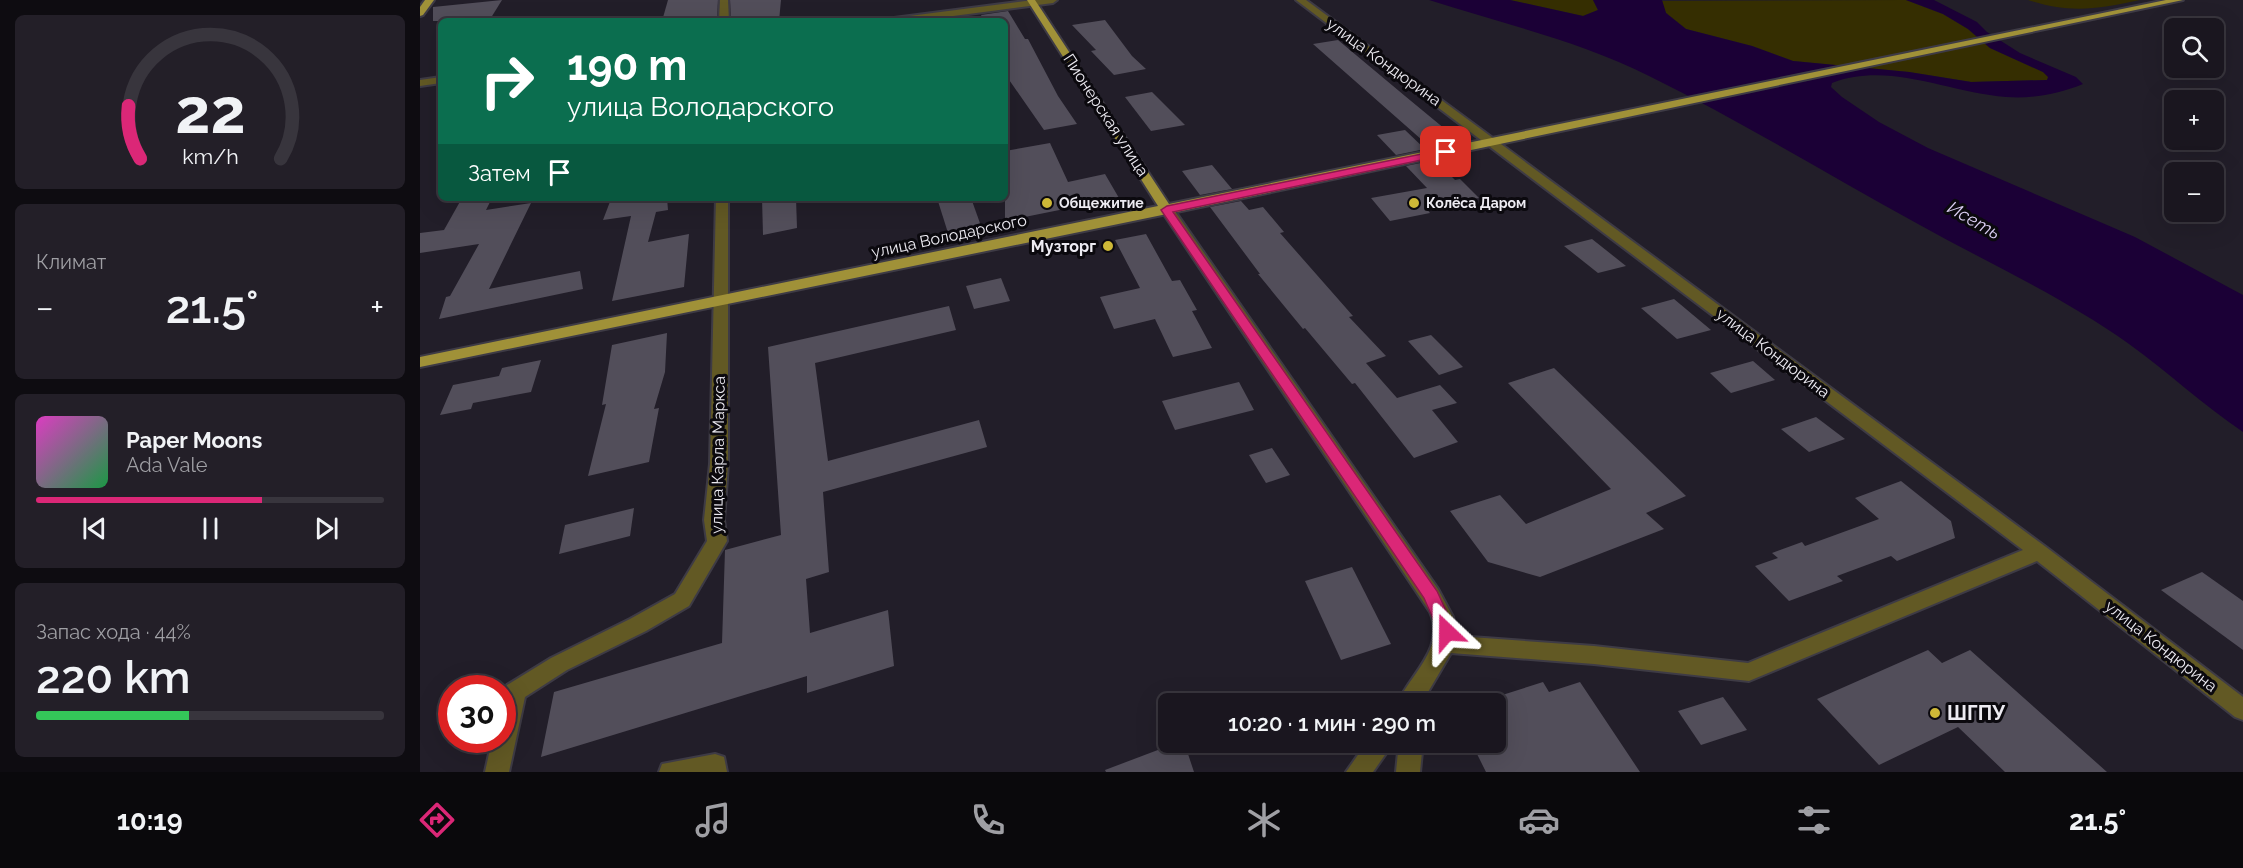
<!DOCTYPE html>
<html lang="ru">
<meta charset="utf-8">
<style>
:root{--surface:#1a161f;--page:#231f28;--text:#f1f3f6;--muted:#9f9fa4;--line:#38353d;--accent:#db2777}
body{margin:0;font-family:Raleway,sans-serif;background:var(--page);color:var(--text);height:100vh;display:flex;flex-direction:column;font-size:22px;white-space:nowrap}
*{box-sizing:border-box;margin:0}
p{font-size:20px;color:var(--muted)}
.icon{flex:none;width:33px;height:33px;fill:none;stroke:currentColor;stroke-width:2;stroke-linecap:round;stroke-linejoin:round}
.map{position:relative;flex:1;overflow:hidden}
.sheet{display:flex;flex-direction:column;gap:15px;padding:15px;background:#0e0c11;width:420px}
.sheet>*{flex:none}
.top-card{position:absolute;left:18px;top:18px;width:570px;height:183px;border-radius:9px;box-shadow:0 6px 24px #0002,0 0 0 2px var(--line);background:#0b6e4f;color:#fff;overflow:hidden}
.buttons{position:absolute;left:1744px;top:18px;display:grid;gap:12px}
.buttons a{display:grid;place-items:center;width:60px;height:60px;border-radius:9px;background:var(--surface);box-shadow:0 6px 24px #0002,0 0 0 2px var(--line);font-size:30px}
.speed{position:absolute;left:18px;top:675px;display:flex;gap:12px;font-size:30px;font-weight:700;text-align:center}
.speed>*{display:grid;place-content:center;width:78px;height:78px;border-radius:50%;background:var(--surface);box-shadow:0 6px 24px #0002,0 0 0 2px var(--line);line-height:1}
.speed .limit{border:9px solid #d22;background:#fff;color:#111}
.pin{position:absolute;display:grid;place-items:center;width:51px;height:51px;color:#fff;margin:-26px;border-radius:12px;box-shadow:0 3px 9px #0006}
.me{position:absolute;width:66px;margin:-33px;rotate:337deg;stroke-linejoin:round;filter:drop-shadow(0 0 4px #0008)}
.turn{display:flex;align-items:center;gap:21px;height:126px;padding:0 30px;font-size:27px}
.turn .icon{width:78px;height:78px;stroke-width:2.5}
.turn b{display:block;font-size:42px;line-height:51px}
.then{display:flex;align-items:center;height:57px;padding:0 30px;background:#0003;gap:12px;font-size:22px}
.big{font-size:45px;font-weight:600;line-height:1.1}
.sheet .tile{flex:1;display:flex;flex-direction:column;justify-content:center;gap:9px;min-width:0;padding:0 21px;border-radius:9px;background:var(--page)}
.sheet .dial{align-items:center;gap:0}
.dial svg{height:156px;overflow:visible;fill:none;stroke:var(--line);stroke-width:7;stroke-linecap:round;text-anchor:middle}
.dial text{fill:var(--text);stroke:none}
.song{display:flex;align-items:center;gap:18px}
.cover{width:72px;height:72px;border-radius:9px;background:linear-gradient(135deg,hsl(310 70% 55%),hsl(140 70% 35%))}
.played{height:6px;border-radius:3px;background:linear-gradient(90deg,var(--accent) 65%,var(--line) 65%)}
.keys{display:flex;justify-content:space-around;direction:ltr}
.heat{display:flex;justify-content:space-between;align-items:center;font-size:33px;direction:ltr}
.charge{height:9px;border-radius:4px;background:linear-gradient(90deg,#34c759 44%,var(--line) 0)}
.trip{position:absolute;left:738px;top:693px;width:348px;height:60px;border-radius:9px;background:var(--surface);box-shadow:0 6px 24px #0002,0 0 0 2px var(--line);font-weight:600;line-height:60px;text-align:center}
.tab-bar{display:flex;height:96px;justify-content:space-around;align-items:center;background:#0a090c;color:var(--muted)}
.tab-bar .icon{width:42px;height:42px}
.tab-bar .current{color:var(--accent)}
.tab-bar b{font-size:27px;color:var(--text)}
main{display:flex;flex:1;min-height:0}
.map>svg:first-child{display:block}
.green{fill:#352e01}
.water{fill:#1b0036}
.building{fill:#524e5a}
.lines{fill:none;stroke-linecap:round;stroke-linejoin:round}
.minor-casing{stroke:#3e3b45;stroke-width:4}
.primary-casing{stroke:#3e3b45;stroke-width:4}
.minor{fill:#625924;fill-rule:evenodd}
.primary{fill:#a09138;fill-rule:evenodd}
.route{fill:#db2777;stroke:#8e194d;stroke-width:1.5}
.poi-dot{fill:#ceb837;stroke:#0b090e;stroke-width:2}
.labels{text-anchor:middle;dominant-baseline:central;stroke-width:6;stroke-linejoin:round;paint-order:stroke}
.far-poi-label{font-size:14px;font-weight:bold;fill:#edebf2;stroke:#0b090e;text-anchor:start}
.street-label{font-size:16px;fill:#edebf2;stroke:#0b090e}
.poi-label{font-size:16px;font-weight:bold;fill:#edebf2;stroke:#0b090e;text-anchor:end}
.water-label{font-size:18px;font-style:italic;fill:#dbcef3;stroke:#0b090e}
.near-poi-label{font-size:20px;font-weight:bold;fill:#edebf2;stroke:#0b090e;text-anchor:start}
</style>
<main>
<section class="sheet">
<div class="tile dial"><svg viewBox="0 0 100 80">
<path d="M14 69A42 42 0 1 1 86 69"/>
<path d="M14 69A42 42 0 0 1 8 42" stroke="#db2777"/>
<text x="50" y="56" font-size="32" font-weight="700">22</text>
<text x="50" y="72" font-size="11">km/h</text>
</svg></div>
<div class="tile"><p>Климат</p>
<div class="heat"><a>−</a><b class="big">21.5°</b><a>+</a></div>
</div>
<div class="tile">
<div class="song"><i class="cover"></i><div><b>Paper Moons</b><p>Ada Vale</p></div></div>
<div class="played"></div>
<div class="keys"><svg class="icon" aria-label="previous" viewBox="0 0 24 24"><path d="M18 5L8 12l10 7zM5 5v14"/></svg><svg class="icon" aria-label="pause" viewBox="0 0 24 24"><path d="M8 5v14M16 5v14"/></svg><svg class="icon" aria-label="next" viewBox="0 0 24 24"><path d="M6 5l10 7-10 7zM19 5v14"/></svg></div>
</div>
<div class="tile"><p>Запас хода · 44%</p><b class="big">220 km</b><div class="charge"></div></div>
</section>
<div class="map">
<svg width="1823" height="772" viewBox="0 0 1823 772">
<rect width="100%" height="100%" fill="#221e29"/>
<g class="green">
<path d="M1090 0H1173L1178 10 1163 16Z"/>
<path d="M1486 0 1523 14 1548 29 1570 48 1623 72 1629 77 1627 80 1552 82 1489 72 1373 61 1332 46 1266 29 1246 13 1242 1Z"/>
<path d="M1608 0H1720C1677 9 1651 14 1608 0Z"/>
</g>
<path class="water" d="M1009 0H1090L1163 16 1178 10 1173 0H1242L1246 13 1266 29 1332 46 1373 61 1489 72 1551 82 1627 80 1628 77 1623 72 1570 48 1548 29 1523 14 1486 0H1514L1557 22 1567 32 1600 53 1656 77 1663 84C1639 94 1612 99 1586 97 1528 93 1470 61 1412 83L1411 87 1422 97 1459 122 1508 148 1715 237 1823 295V432C1783 405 1748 372 1709 344 1643 297 1568 263 1498 224 1408 175 1321 121 1229 76 1160 41 1083 24 1009 0Z"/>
<g class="building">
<path d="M82 0 69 21H13V7Z"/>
<path d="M248 0H298L297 21H242Z"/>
<path d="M310 0H361L359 21H311Z"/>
<path d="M588 11 605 39H608L638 96 657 124 624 130 585 74V21H564L561 15Z"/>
<path d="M685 20 712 56 726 69 694 75 671 51 676 50 652 25Z"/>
<path d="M918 40 985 96 1031 134 1002 140 893 44Z"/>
<path d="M732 92 765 125 731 131 705 97Z"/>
<path d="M985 130 1005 149 976 155 957 135Z"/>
<path d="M630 143 648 182 685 174 699 198 585 221V151Z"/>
<path d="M1015 160 1035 180 1040 179 1059 198 1006 208 1010 213 970 221 951 198 1007 188 986 166Z"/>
<path d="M792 165 812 189 780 195 762 171Z"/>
<path d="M42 198H72L66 210 111 203 69 289 160 271 163 289 19 319 26 297 30 296 59 244 0 253V233L24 230Z"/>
<path d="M247 198 248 210 236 212 228 242 269 234 264 287 192 301 211 216 183 220 191 199Z"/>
<path d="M342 198H376L377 228 343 235Z"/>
<path d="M517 198H551L561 226 528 233Z"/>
<path d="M821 201 829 210 843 207 864 232 860 233 933 316 929 317 966 356 946 363 977 398 1020 385 1037 403 1012 410 1038 442 994 458 935 383 932 384 885 328 883 329 838 274H840L790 207Z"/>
<path d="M726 234 752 281 760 280 777 310 772 311 792 348 753 357 735 319 694 329 680 297 720 288 695 240Z"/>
<path d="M1172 239 1206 266 1178 273 1144 246Z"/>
<path d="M581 278 590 301 554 309 546 286Z"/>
<path d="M1254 299 1291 330 1257 339 1221 308Z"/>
<path d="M529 306 536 330 395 363 408 461 559 420 567 447 403 492 409 572 386 579 390 633 468 610 474 666 387 693V676L121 757 134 692 302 643 305 550 361 535 348 347Z"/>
<path d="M247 333 245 372 234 409 239 408 229 462 168 476 186 404 182 405 192 345Z"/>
<path d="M1011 335 1043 367 1019 375 988 341Z"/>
<path d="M121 360 111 392 53 403 51 409 20 415 33 385 79 376 82 368Z"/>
<path d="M1333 361 1355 380 1311 393 1290 373Z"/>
<path d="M1134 368 1266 496 1226 513 1244 529 1120 577 1068 562 1030 511 1080 495 1106 524 1191 489 1088 383Z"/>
<path d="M819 382 834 410 755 430 742 401Z"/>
<path d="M1396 417 1425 439 1389 452 1361 429Z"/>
<path d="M852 448 870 475 846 483 829 455Z"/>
<path d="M1481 481 1531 521 1535 538 1477 561 1471 556 1417 576 1423 581 1369 601 1335 566 1358 558 1352 553 1382 542 1385 546 1459 519 1435 498Z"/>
<path d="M214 508 210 536 139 554 145 525Z"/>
<path d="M932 567 971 644 921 660 885 581Z"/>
<path d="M1782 572 1823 601V650L1741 590Z"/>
<path d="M1508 650 1522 663 1550 650 1687 772H1585L1538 727 1459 765 1397 699Z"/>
<path d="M1123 682 1129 692 1160 682 1220 772H1066L1051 742H1076V697Z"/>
<path d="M1303 697 1327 730 1281 745 1258 711Z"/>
<path d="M759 742H764L774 772H686L685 770Z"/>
</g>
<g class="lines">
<defs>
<g id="minor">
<path d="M300 0H308L309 21H299Z"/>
<path d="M613 0H637L633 3 495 21H469L474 18Z"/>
<path d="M876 0H886L1626 547 1823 697V720L1815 717 1617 561 1329 681 1174 664 1031 653 1001 704H977C991 673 1026 648 1010 612L741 210 742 207H752L1018 589 1033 617 1037 636 1174 646 1328 663 1603 550Z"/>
<path d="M21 77V83L0 86V80Z"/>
<path d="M296 198H308V464L304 520 307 541 269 606 226 631 147 670 105 697 89 772H65L72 740H82V697L87 685 131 658 210 619 255 594 287 541 284 520 290 464Z"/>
<path d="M947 742H974L953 772H926Z"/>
<path d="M979 742H1003L1000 772H976Z"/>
<path d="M295 754 304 757 307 772H239L242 764Z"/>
</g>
<g id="primary">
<path d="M5 0H14L3 15 0 16V7Z"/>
<path d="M607 0H615L749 204 1746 0H1763L747 214 0 367V357L738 206Z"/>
</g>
</defs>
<use href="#minor" class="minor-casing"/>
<use href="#primary" class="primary-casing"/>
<use href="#minor" class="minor"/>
<use href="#primary" class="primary"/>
</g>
<path class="route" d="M1026 149 1031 152 1030 154 753 212 1017 591 1036 632 1033 637 1027 639 1021 637 1004 598 741 210 747 206Z"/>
<g class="poi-dot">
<circle cx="627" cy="203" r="6"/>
<circle cx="994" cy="203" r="6"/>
<circle cx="688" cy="246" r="6"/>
<circle cx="1515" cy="713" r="6"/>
</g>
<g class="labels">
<g class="far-poi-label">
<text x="639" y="203">Общежитие</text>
<text x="1006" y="203">Колёса Даром</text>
</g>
<g class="street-label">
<text transform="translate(964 62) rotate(36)">улица Кондюрина</text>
<text transform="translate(686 115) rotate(57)">Пионерская улица</text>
<text transform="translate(529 236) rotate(-12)">улица Володарского</text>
<text transform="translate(1353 353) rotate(37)">улица Кондюрина</text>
<text transform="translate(298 455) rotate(-89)">улица Карла Маркса</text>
<text transform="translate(1741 646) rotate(38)">улица Кондюрина</text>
</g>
<g class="poi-label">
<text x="676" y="246">Музторг</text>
</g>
<g class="water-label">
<text transform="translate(1554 220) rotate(30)">Исеть</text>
</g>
<g class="near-poi-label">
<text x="1527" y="713">ШГПУ</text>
</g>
</g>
</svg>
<div class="buttons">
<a><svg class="icon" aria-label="search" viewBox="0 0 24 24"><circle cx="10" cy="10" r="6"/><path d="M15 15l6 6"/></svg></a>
<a>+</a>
<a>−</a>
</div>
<div class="speed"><div class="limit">30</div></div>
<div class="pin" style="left:1026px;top:152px;background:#d93025"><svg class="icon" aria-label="arrive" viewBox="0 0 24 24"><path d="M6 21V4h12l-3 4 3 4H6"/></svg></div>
<svg class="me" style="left:1027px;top:632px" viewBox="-20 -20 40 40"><path d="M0-17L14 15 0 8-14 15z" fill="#db2777" stroke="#fff" stroke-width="4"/></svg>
<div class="trip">10:20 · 1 мин · 290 m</div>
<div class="top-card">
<div class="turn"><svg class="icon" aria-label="right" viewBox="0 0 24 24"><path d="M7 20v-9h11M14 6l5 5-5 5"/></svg><div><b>190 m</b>улица Володарского</div></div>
<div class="then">Затем<svg class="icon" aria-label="arrive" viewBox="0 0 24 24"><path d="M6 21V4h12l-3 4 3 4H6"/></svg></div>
</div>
</div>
</main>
<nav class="tab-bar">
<b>10:19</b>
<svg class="icon current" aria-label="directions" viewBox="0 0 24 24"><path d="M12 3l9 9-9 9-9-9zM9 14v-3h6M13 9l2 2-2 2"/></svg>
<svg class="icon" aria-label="music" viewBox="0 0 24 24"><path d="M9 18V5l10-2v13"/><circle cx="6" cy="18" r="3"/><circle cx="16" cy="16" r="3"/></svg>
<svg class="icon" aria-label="phone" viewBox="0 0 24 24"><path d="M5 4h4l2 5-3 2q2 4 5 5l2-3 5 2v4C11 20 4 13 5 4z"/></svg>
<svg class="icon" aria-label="climate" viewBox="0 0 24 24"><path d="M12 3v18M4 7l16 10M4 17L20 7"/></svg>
<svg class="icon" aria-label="car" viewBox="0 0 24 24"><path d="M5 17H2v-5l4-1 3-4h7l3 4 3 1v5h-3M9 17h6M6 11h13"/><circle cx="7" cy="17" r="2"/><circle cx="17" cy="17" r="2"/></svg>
<svg class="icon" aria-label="filters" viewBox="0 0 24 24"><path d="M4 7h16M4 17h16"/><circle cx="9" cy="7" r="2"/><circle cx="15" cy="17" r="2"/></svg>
<b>21.5°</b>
</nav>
